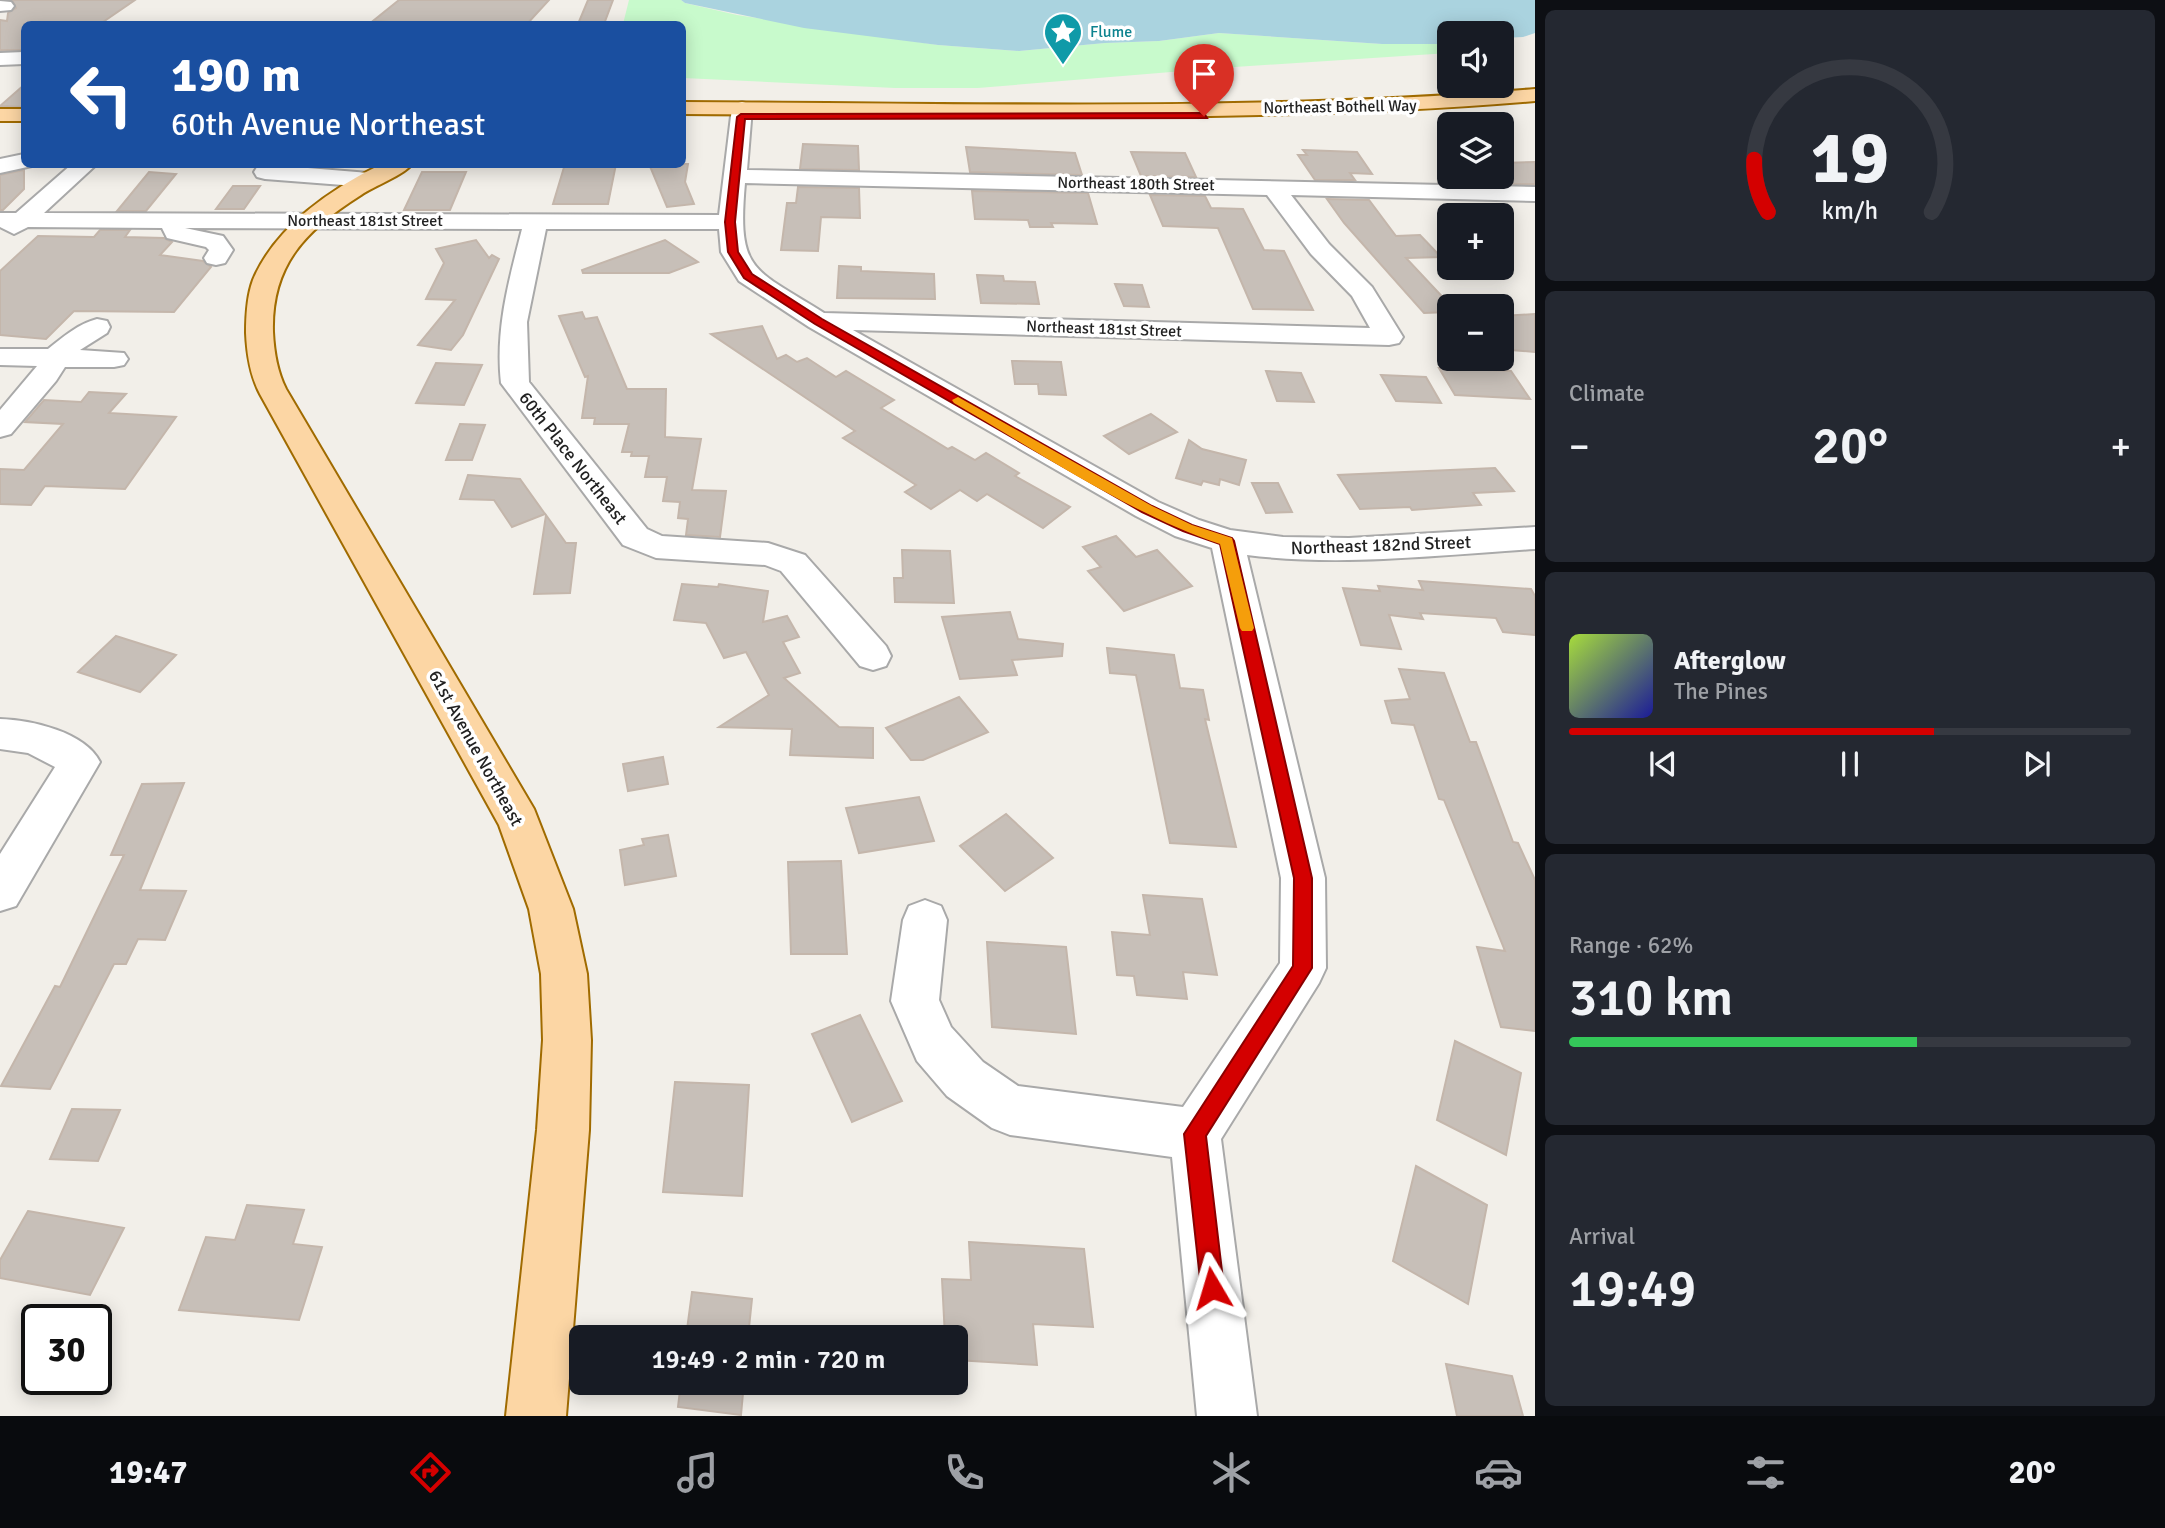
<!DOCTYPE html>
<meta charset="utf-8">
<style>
:root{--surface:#171b24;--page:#242831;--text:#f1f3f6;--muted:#9ea1a6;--line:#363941;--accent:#d40000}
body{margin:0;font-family:Signika,sans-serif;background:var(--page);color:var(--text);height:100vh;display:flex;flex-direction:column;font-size:26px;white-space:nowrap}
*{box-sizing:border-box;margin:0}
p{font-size:23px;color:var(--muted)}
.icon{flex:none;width:38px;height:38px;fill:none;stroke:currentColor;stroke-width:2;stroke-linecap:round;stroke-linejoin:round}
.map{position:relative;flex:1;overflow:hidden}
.panel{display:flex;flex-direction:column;gap:10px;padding:10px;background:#0d0f14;width:630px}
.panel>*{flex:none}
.guide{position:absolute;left:21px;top:21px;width:665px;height:147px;border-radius:10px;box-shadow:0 4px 18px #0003;background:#1a4fa0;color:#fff;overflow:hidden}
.tools{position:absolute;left:1437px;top:21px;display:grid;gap:14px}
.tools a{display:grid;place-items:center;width:77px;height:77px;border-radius:10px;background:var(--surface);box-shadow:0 4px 18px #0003;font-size:35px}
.speed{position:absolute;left:21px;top:1304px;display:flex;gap:14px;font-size:35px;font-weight:700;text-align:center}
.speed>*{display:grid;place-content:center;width:91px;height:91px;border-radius:50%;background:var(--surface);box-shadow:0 4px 18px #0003;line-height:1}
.speed .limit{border:4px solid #111;border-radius:10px;background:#fff;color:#111}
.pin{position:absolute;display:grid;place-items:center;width:60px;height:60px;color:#fff;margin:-72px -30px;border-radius:50% 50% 50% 0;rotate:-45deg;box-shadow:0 0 7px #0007}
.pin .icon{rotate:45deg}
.me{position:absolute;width:77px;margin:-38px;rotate:353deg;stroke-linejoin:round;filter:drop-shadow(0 0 5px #0008)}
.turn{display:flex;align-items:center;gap:24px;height:147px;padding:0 35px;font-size:32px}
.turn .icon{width:91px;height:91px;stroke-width:2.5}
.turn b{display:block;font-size:49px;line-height:60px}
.big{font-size:52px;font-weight:600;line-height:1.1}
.panel .card{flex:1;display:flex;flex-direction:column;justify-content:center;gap:10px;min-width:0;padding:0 24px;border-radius:10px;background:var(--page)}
.panel .dial{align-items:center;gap:0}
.dial svg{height:182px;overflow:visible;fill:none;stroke:var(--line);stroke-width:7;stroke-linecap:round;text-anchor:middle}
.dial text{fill:var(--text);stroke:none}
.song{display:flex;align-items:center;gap:21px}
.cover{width:84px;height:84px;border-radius:10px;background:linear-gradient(135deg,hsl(80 70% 55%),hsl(240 70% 35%))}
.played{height:7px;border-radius:4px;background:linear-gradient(90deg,var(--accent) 65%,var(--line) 65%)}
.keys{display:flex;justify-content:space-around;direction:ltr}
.heat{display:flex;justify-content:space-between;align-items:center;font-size:38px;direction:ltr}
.charge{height:10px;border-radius:5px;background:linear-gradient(90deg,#34c759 62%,var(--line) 0)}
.trip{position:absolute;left:569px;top:1325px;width:399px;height:70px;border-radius:10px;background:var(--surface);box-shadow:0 4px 18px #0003;font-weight:600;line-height:70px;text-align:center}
.dock{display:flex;height:112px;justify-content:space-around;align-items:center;background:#090b0e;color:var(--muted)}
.dock .icon{width:49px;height:49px}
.dock .active{color:var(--accent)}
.dock b{font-size:32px;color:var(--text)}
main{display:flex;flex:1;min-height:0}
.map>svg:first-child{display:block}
.park{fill:#c8facc}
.water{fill:#aad3df}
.building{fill:#c7bfb8;stroke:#c4b6ab;stroke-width:2}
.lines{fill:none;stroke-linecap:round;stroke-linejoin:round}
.minor-casing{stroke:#a9a9a9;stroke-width:4}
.major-casing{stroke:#a06b00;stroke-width:4}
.minor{fill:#fff;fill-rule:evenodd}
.major{fill:#fcd6a4;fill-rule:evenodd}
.route{fill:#d40000;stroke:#8a0000;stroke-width:2}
.slow{fill:#f59e0b}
.labels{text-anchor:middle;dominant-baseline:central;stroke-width:7;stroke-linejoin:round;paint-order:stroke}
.far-culture-label{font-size:16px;fill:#0d838f;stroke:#fff;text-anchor:start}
.far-street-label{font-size:16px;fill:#222;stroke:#fff}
.street-label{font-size:18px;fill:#222;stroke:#fff}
</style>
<main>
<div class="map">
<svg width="1535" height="1416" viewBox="0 0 1535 1416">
<rect width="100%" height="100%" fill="#f2efe9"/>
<path class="park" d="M629 0H681L685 3 737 15 938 45 1019 51 1105 43 1159 41 1219 33 1382 44 1449 43V53L1220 68 978 88H895L683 78 682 24H623Z"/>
<path class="water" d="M681 0H1535V33L1523 37 1502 38V33H1449V43L1445 44H1382L1219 33 1159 41 1105 43 1019 51 938 45 804 28 685 3Z"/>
<g class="building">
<path d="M12 0H135L100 24H24V50H0V20L7 21 8 13 16 8Z"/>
<path d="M399 0H549L527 24H421L373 21Z"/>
<path d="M588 0H613L604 24H578Z"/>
<path d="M24 85V107L0 106Z"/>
<path d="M803 144 858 146 859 170 800 169Z"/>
<path d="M966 147 1075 153 1082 175 970 172Z"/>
<path d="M1303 150 1357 152 1372 174 1350 173 1355 180H1315L1298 155H1307Z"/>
<path d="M1131 152 1185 153 1196 177 1141 176Z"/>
<path d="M1535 162V184H1511L1502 172V163Z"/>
<path d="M565 164H616L608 204H553Z"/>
<path d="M649 164H688L685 182 694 204 667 207Z"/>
<path d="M24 170V189L3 210H0V175Z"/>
<path d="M149 172 176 174 146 211H117Z"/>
<path d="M422 172H466L450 210H404Z"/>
<path d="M233 186H260L244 209H216Z"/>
<path d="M798 187 859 188 860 218 821 217 818 251 781 250 787 203H796Z"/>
<path d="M972 191 1088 193 1097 224 1051 223 1053 227H1030L1028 220 975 219Z"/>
<path d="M1150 195 1205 196 1211 208 1243 209 1264 250 1284 251 1313 310 1253 309 1218 228 1163 226Z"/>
<path d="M1327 199 1369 200 1396 236 1420 235 1441 257 1406 258 1451 306 1449 312 1424 313 1344 223Z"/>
<path d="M100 230H130L125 237 164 238 172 242 160 255 203 261 211 267 174 312 74 311 46 339 0 335V271L38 236 94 237Z"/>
<path d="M476 240 489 258 492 255 499 259 463 335 451 350 418 345 455 300 426 299 444 263 436 249Z"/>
<path d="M665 240 698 262 669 273H583L582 270Z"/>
<path d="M839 266 861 267V271L934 274 935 299 837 298Z"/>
<path d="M977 275 1003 276 1004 281 1035 282 1039 304 981 303Z"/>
<path d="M1115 284 1142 285 1149 307 1124 306Z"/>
<path d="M582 312 585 319 597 317 627 389H666L665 437 701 439 692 490 726 491 720 537 686 535 688 519 678 518 680 502 663 501 667 477H645L649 456H631L632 452H622L629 424H594L595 418H582L588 376 585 377 559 316Z"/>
<path d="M1535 314V352L1511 350 1502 333V316Z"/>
<path d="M762 326 777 359 786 355 797 362 807 358 836 377 846 371 894 400 881 408 948 449 952 447 975 460 986 453 1019 473 1015 476 1070 507 1043 528 987 494 977 501 960 490 931 509 905 492 916 485 843 438 855 431 711 334Z"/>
<path d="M1012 361 1061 362 1066 395 1039 394 1038 384H1015Z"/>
<path d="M436 363 482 365 464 405 416 403Z"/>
<path d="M1439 368 1511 371 1530 399 1455 395Z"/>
<path d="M1266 371 1301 373 1314 402 1277 401Z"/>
<path d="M1381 375 1426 377 1441 403 1396 401Z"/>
<path d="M89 392 126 394 109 413 176 417 125 489 45 486 31 505 0 504V469L24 470 63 424 25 422 44 400 81 402Z"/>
<path d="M1151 414 1177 432 1129 454 1104 436Z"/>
<path d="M460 424 485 425 472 460H446Z"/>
<path d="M1189 440 1202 449 1246 460 1239 485 1220 479 1219 485 1203 481 1201 485 1176 478Z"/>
<path d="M1495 468 1514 491 1473 493 1481 505 1412 510 1410 507 1360 509 1338 475Z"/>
<path d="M468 475 520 479 545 514 512 527 494 500 460 499Z"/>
<path d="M1252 483H1278L1292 512 1266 513Z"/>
<path d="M546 515 566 543H576L570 593 534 594Z"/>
<path d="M1116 536 1136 557 1157 550 1192 586 1124 611 1088 571 1101 567 1083 547Z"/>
<path d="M902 550 950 551 954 603 895 602 894 578H903Z"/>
<path d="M1419 581 1531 589 1535 596V635L1503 632 1496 618 1420 613 1423 619 1389 615 1401 649 1361 645 1343 588 1380 591 1378 586 1423 590Z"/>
<path d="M682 584 718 587 719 584 768 591 763 622 787 616 799 637 783 642 800 673 784 678 839 727 873 728V758L790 755 792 729 719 727 769 695 746 652 724 658 706 623 674 620Z"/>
<path d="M1010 612 1018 639 1063 644 1062 656 1012 660 1017 675 960 679 942 617Z"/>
<path d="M116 636 176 655 140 692 78 672Z"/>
<path d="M1107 648 1174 655 1180 688 1203 690 1209 720 1205 719 1236 847 1170 843 1136 675 1110 673Z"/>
<path d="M1399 669 1444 673 1470 742H1476L1513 842 1518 843 1535 880V1031L1501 1027 1477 947 1505 951 1444 800 1439 799 1414 725 1392 723 1385 701 1410 699Z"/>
<path d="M959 697 988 732 923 760H911L886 728Z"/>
<path d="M663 757 668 784 628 791 623 764Z"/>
<path d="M184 783 140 890 186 891 165 940 138 939 126 964H114L50 1089 1 1086 55 986 60 987 124 855H111L142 784Z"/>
<path d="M919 797 934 841 859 853 846 808Z"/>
<path d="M1006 814 1053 858 1005 891 960 846Z"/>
<path d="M668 835 676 876 625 885 620 850 644 845 642 839Z"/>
<path d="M841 861 847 954H791L788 862Z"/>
<path d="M1143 895 1202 899 1217 975 1183 972 1187 999 1137 995 1134 976 1117 975 1112 932 1150 935Z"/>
<path d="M987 942 1066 947 1076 1034 992 1027Z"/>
<path d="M860 1015 902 1101 852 1122 812 1034Z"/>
<path d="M1455 1041 1521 1073 1506 1155 1437 1120Z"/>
<path d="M675 1082 749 1085 742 1196 663 1192Z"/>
<path d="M72 1109 120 1110 98 1161 50 1159Z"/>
<path d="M1416 1166 1487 1205 1468 1304 1393 1261Z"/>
<path d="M247 1205 304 1210 293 1244 322 1247 299 1320 179 1310 206 1237 235 1240Z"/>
<path d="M28 1211 124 1228 90 1295 0 1278V1260Z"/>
<path d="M969 1242 1084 1249 1093 1327 1033 1324 1037 1365 956 1360V1337H945L942 1279 971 1280Z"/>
<path d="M692 1292 752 1299 748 1337H686Z"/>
<path d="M1446 1364 1512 1376 1523 1416H1457Z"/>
<path d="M681 1382H744L741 1415 678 1407Z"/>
</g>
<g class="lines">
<defs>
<g id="minor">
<path d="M0 1 11 2 14 6 11 10 0 11Z"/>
<path d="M24 52V64L0 65V53Z"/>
<path d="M1502 81 1522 98 1519 102H1505L1486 86H1502Z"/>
<path d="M742 102 749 104 752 108 747 170 1535 187V201L1291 195 1329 244 1372 287 1403 337 1399 343 1389 345 853 330 1158 502 1199 520 1230 530 1283 537 1349 538 1535 527V549C1439 555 1342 567 1247 555L1325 878 1326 968 1319 983 1221 1139 1257 1416H1197L1172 1157 1010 1135 992 1128 947 1096 917 1061 891 1001 903 920 909 906 925 900 941 906 947 920 939 1000 951 1027 983 1062 1018 1086 1183 1107 1280 963 1281 878 1212 548 1175 536 1136 516 809 327 739 281 721 252 719 229H546L527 322 529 382 647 529 662 536 768 543 805 555 886 646 891 656 886 666 873 670 860 666 781 571 765 565 656 558 623 545 501 383C495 329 509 280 522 229L185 228 223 236 233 250 225 263 216 265 207 263 204 258 209 250 206 247 167 238 162 228 28 227 14 234 0 227V213H16L72 164H97L44 213 719 215 732 108 735 104ZM745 183 1267 195 1311 254 1352 296 1370 328 824 313C753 268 737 273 745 183Z"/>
<path d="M24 154V164L32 166 0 173V159Z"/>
<path d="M259 164 369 173 377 175 380 180 377 185 369 187 265 179 257 177 254 172Z"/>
<path d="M97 319 107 321 110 327 107 333 80 350 124 353 128 359 124 365 114 367H65L56 381 11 434 0 437V410L37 366 0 365V349H48C63 337 78 324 97 319Z"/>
<path d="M0 719C32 720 85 732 100 762L16 906 0 911V854L55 767 28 753 0 749Z"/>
</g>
<g id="major">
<path d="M1535 89V101C1252 125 966 115 682 114V102C966 103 1252 112 1535 89Z"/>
<rect x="0" y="109" width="24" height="12"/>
<path d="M382 164H412C404 175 374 186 361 195 307 229 271 264 273 332 274 352 277 371 286 389L534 809 573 909 587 974 591 1040 589 1130 566 1416H506L537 1130 543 1040 541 974 529 909 499 825 260 394C250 375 247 355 246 333 246 316 247 296 253 280 275 227 332 188 382 164Z"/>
</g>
</defs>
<use href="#minor" class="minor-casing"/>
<use href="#major" class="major-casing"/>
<use href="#minor" class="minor"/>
<use href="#major" class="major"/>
</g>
<path class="route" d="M1204 113 1207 118 745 119 735 222 738 252 752 274 822 319 1152 506 1192 525 1232 538 1234 541 1312 878V968L1206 1136 1224 1288 1220 1296 1212 1299 1204 1296 1201 1288 1184 1134 1293 966 1294 878 1220 544 1183 531 1142 512 815 324 744 278 728 252 725 222 737 117 741 114Z"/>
<path class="slow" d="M958 397 1152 506 1192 525 1232 538 1254 628 1252 631H1242L1240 628 1220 544C1126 512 1041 453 954 403L952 400Z"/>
<defs>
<symbol id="sight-pin" viewBox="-11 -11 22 30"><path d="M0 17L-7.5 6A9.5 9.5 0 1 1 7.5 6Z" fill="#0f9aa8" stroke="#fff"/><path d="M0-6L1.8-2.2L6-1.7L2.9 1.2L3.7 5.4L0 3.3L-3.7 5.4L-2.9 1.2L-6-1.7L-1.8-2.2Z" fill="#fff"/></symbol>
</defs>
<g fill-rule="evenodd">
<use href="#sight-pin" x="1041" y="10" width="44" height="60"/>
</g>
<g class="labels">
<g class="far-culture-label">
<text x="1090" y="32">Flume</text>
</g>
<g class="far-street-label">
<text transform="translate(1340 107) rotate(-1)">Northeast Bothell Way</text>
<text transform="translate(1136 184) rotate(1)">Northeast 180th Street</text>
<text x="365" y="221">Northeast 181st Street</text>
<text transform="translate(1104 329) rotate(2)">Northeast 181st Street</text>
</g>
<g class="street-label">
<text transform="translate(573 458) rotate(52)">60th Place Northeast</text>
<text transform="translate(1381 545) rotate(-2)">Northeast 182nd Street</text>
<text transform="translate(476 748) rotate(61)">61st Avenue Northeast</text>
</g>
</g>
</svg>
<div class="tools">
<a><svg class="icon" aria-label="sound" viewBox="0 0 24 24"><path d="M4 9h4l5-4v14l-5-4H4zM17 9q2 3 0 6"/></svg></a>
<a><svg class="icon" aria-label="layers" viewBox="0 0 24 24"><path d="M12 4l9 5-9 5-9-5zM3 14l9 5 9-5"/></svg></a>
<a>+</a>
<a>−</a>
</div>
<div class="speed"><div class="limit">30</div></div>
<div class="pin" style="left:1204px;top:116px;background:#d93025"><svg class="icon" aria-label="arrive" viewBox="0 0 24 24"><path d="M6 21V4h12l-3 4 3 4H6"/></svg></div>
<svg class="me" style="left:1212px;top:1288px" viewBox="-20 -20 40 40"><path d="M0-17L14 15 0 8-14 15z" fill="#d40000" stroke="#fff" stroke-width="4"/></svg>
<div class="trip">19:49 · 2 min · 720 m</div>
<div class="guide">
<div class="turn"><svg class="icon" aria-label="left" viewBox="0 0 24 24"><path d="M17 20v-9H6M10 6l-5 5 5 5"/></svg><div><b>190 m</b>60th Avenue Northeast</div></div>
</div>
</div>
<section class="panel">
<div class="card dial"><svg viewBox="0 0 100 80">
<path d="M14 69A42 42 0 1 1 86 69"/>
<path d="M14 69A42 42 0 0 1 8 46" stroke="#d40000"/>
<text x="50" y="56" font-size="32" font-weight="700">19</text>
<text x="50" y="72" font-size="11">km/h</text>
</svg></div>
<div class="card"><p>Climate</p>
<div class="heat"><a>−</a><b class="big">20°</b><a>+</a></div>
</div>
<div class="card">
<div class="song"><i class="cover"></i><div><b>Afterglow</b><p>The Pines</p></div></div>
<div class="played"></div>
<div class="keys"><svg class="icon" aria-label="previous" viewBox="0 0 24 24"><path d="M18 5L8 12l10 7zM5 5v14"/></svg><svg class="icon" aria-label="pause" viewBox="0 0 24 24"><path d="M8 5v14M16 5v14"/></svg><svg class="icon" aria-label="next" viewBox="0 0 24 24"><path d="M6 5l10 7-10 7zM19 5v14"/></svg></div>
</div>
<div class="card"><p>Range · 62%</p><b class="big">310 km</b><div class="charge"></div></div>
<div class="card"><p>Arrival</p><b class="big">19:49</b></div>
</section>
</main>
<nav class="dock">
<b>19:47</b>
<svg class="icon active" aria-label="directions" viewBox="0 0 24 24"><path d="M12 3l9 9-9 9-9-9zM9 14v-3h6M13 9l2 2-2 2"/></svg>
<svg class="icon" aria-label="music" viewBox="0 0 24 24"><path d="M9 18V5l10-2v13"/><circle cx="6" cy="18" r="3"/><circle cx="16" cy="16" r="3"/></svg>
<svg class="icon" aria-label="phone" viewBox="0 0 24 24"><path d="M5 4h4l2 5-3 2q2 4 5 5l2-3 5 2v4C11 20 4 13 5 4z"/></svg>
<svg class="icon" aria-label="climate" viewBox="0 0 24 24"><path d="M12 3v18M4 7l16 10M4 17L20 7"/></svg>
<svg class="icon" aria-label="car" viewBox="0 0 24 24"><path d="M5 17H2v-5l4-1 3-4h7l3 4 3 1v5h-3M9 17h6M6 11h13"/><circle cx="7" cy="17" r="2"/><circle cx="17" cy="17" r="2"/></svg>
<svg class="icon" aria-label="filters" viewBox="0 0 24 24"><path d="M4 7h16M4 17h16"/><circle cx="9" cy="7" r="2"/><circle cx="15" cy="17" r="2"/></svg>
<b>20°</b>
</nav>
